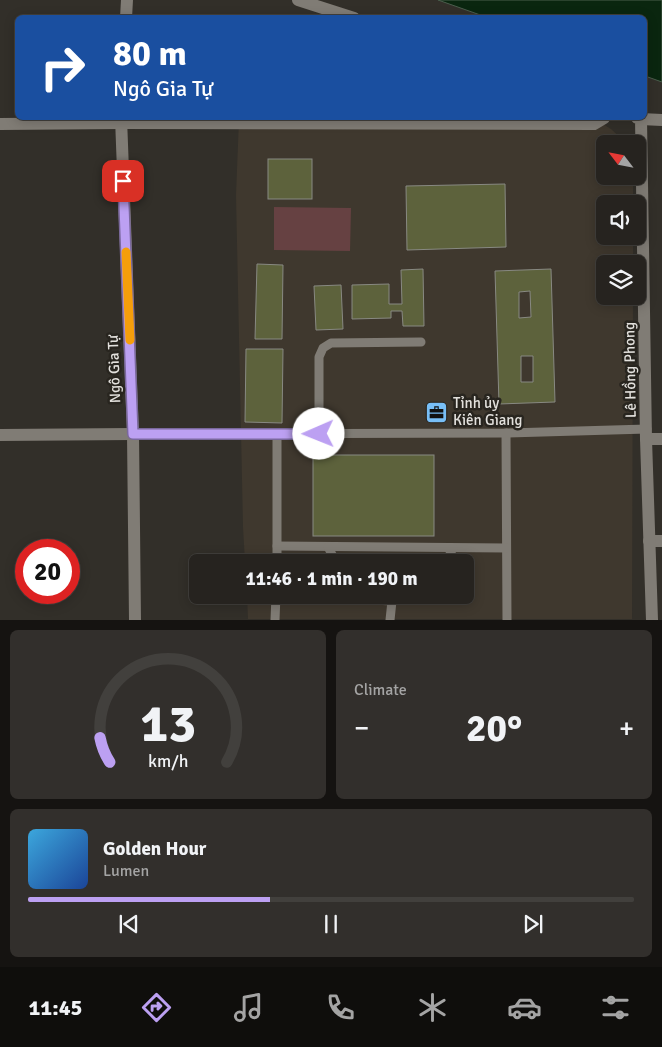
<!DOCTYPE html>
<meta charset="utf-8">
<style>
:root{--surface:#26231f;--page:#322f2c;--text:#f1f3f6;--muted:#a4a4a4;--line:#42403d;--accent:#bca0f2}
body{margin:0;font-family:Signika,sans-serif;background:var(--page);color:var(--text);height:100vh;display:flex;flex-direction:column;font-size:19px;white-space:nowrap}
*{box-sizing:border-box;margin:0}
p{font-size:16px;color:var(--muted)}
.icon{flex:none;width:28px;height:28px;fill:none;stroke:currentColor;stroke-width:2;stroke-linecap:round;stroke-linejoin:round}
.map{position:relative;height:620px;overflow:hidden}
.panel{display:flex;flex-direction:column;gap:10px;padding:10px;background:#151311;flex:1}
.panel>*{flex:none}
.hud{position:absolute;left:15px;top:15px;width:632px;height:105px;border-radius:8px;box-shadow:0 2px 12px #0003,0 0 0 1px var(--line);background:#1a4fa0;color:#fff;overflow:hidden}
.needle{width:32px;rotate:302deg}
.tools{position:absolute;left:596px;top:135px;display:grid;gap:10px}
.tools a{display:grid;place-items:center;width:50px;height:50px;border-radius:8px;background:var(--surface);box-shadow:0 2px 12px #0003,0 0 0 1px var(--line);font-size:25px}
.speed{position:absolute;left:15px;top:539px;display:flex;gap:10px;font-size:25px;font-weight:700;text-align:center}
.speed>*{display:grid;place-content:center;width:65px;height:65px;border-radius:50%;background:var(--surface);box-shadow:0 2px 12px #0003,0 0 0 1px var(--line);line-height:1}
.speed .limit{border:8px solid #d22;background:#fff;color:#111}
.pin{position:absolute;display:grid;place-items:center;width:42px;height:42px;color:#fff;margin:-21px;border-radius:10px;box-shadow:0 2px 8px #0006}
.me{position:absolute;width:55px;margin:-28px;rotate:269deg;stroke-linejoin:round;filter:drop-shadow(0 0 4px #0008)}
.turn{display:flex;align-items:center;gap:18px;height:105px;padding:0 15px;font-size:22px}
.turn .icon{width:65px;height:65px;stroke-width:2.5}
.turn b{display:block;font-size:35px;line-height:42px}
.big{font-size:38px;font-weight:700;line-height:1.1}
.panel .tile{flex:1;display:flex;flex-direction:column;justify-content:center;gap:8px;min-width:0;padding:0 18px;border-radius:8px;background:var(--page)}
.panel .dial{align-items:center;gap:0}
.dial svg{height:130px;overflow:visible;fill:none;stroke:var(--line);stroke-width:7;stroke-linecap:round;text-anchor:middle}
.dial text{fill:var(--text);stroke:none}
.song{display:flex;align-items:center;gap:15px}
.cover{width:60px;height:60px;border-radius:8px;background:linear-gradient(135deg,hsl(200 70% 55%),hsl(220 70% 35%))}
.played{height:5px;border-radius:2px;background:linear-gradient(90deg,var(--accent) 40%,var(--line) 40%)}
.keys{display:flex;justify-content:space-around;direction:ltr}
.heat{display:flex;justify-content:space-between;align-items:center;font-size:28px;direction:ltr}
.panel .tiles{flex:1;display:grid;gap:10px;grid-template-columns:1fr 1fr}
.tile:last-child{grid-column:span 2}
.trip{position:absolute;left:189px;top:554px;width:285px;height:50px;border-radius:8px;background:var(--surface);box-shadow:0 2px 12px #0003,0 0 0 1px var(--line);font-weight:700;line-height:50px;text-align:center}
.tab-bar{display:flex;height:80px;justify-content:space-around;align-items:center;background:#0f0e0c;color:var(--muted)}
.tab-bar .icon{width:35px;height:35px}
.tab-bar .selected{color:var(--accent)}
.tab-bar b{font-size:22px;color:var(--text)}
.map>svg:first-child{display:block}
.built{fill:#3f382e}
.green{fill:#664142}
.water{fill:#0a260f;stroke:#4b5e4d}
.building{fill:#5d623c;stroke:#888982;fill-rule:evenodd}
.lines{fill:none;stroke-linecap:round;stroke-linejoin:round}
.service{stroke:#807c75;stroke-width:9}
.minor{stroke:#807c75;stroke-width:12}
.tertiary{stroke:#807c75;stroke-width:12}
.route-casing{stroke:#7a689d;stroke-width:12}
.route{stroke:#bca0f2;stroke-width:9}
.slow{stroke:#f59e0b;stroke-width:9}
.labels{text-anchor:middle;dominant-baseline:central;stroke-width:5;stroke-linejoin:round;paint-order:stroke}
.street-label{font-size:15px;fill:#e3e1dd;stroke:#28251f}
.poi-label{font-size:15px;fill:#e3e1dd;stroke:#28251f;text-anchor:start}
</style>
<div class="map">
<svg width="662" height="620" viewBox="0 0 662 620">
<rect width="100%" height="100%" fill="#322f29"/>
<path class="built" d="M239 119 598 121 611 129 626 143V144H605V176H633V204H605V236H633V264H605V296H633L632 619H248L247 595H465V562H245L243 527 236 195Z"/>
<path class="green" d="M274 207 351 208 350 251 274 250Z"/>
<path class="water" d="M438 0H662V82L645 76V18L486 17Z"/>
<g class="building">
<rect x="268" y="159" width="44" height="40"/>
<path d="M505 184 506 247 407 250 406 186Z"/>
<path d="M257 264 283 265 282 339H255Z"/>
<path d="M423 269 424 326H403L402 311H391V318L352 319V285L389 284V304H402L401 270Z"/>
<path d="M551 269 555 402 499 404 495 271ZM530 291 531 317 519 318V292ZM521 356H533V382H521Z"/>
<path d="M341 285 343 329 316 330 314 286Z"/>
<path d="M246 349H283L282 423 245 422Z"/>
<rect x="313" y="455" width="121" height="81"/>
</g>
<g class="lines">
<g class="service">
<path d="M506 433 507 620"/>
<path d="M133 434 506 433 647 429"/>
<path d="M319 434V357L323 348 331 343 421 342"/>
<path d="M277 546 506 548"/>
<path d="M328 547 336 562"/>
<path d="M277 562V434"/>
<path d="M446 562 453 548"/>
<path d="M366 595 374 600 392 601 415 595"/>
<path d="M275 620 276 595"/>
<path d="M390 620 392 601"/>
</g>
<g class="minor">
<path d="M126 18 127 0"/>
<path d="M121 118 133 434 135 620"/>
<path d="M641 119 662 120"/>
<path d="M0 124 121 123 594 124 604 118"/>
<path d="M0 435 133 434"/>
<path d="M646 439H662"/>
<path d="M649 541H662"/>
</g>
<g class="tertiary">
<path d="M298 0 354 18"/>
<path d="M637 118 641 119 646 439 652 620"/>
</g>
</g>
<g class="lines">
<defs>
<path id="route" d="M123 181 133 434H319"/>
</defs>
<use href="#route" class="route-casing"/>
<use href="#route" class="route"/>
<path class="slow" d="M126 252 130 340"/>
</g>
<defs>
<symbol id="office-square" viewBox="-11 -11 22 22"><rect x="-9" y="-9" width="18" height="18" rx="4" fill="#78bff7" stroke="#28251f"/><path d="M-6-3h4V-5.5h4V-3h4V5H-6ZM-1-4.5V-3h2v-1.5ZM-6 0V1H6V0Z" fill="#111"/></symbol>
</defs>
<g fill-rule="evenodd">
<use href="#office-square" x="424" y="400" width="25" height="25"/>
</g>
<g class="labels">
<g class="street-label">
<text transform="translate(114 369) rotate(-92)">Ngô Gia Tự</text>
<text transform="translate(630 370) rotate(-91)">Lê Hồng Phong</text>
</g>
<g class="poi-label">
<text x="453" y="403">Tỉnh ủy<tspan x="453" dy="17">Kiên Giang</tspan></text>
</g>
</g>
</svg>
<div class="tools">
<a><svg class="needle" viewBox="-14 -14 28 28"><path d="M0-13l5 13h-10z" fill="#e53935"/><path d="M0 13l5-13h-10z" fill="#a4a4a4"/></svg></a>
<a><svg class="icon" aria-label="sound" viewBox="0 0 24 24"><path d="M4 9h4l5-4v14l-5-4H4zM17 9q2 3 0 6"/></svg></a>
<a><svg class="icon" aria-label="layers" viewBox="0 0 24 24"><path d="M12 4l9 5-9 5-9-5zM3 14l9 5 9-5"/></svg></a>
</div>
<div class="speed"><div class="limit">20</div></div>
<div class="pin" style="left:123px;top:181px;background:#d93025"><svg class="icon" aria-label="arrive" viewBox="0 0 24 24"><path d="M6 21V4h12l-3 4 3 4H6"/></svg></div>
<svg class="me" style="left:319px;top:434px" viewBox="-20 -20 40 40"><circle r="19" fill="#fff"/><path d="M0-13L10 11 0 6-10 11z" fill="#bca0f2"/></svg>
<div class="trip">11:46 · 1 min · 190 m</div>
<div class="hud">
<div class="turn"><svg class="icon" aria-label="right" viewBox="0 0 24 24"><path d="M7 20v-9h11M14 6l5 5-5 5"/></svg><div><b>80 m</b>Ngô Gia Tự</div></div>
</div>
</div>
<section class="panel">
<div class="tiles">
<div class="tile dial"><svg viewBox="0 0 100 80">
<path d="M14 69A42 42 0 1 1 86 69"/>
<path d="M14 69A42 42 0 0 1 8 54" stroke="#bca0f2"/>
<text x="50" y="56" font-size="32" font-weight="700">13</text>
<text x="50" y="72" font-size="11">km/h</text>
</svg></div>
<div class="tile"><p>Climate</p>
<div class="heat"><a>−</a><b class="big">20°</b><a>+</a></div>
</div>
<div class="tile">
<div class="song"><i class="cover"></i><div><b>Golden Hour</b><p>Lumen</p></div></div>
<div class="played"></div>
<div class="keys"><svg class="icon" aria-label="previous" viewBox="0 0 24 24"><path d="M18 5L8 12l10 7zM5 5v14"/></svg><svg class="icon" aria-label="pause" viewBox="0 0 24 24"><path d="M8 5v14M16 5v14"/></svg><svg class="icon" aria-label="next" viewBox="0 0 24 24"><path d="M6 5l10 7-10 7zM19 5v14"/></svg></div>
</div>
</div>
</section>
<nav class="tab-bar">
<b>11:45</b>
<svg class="icon selected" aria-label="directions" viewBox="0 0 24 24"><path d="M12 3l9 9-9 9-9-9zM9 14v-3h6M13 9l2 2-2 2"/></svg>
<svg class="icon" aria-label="music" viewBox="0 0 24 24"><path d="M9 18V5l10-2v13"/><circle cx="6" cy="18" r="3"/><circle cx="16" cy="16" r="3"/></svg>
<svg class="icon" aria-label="phone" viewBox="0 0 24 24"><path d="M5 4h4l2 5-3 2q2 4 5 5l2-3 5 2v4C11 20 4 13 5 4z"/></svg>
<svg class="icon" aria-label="climate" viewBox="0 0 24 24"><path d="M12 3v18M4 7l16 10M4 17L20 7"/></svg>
<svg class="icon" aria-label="car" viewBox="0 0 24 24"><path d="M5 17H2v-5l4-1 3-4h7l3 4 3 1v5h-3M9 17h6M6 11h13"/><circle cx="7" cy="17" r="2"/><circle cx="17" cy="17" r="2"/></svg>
<svg class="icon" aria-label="filters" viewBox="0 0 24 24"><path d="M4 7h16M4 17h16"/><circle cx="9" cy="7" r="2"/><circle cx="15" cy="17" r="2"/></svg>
</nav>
